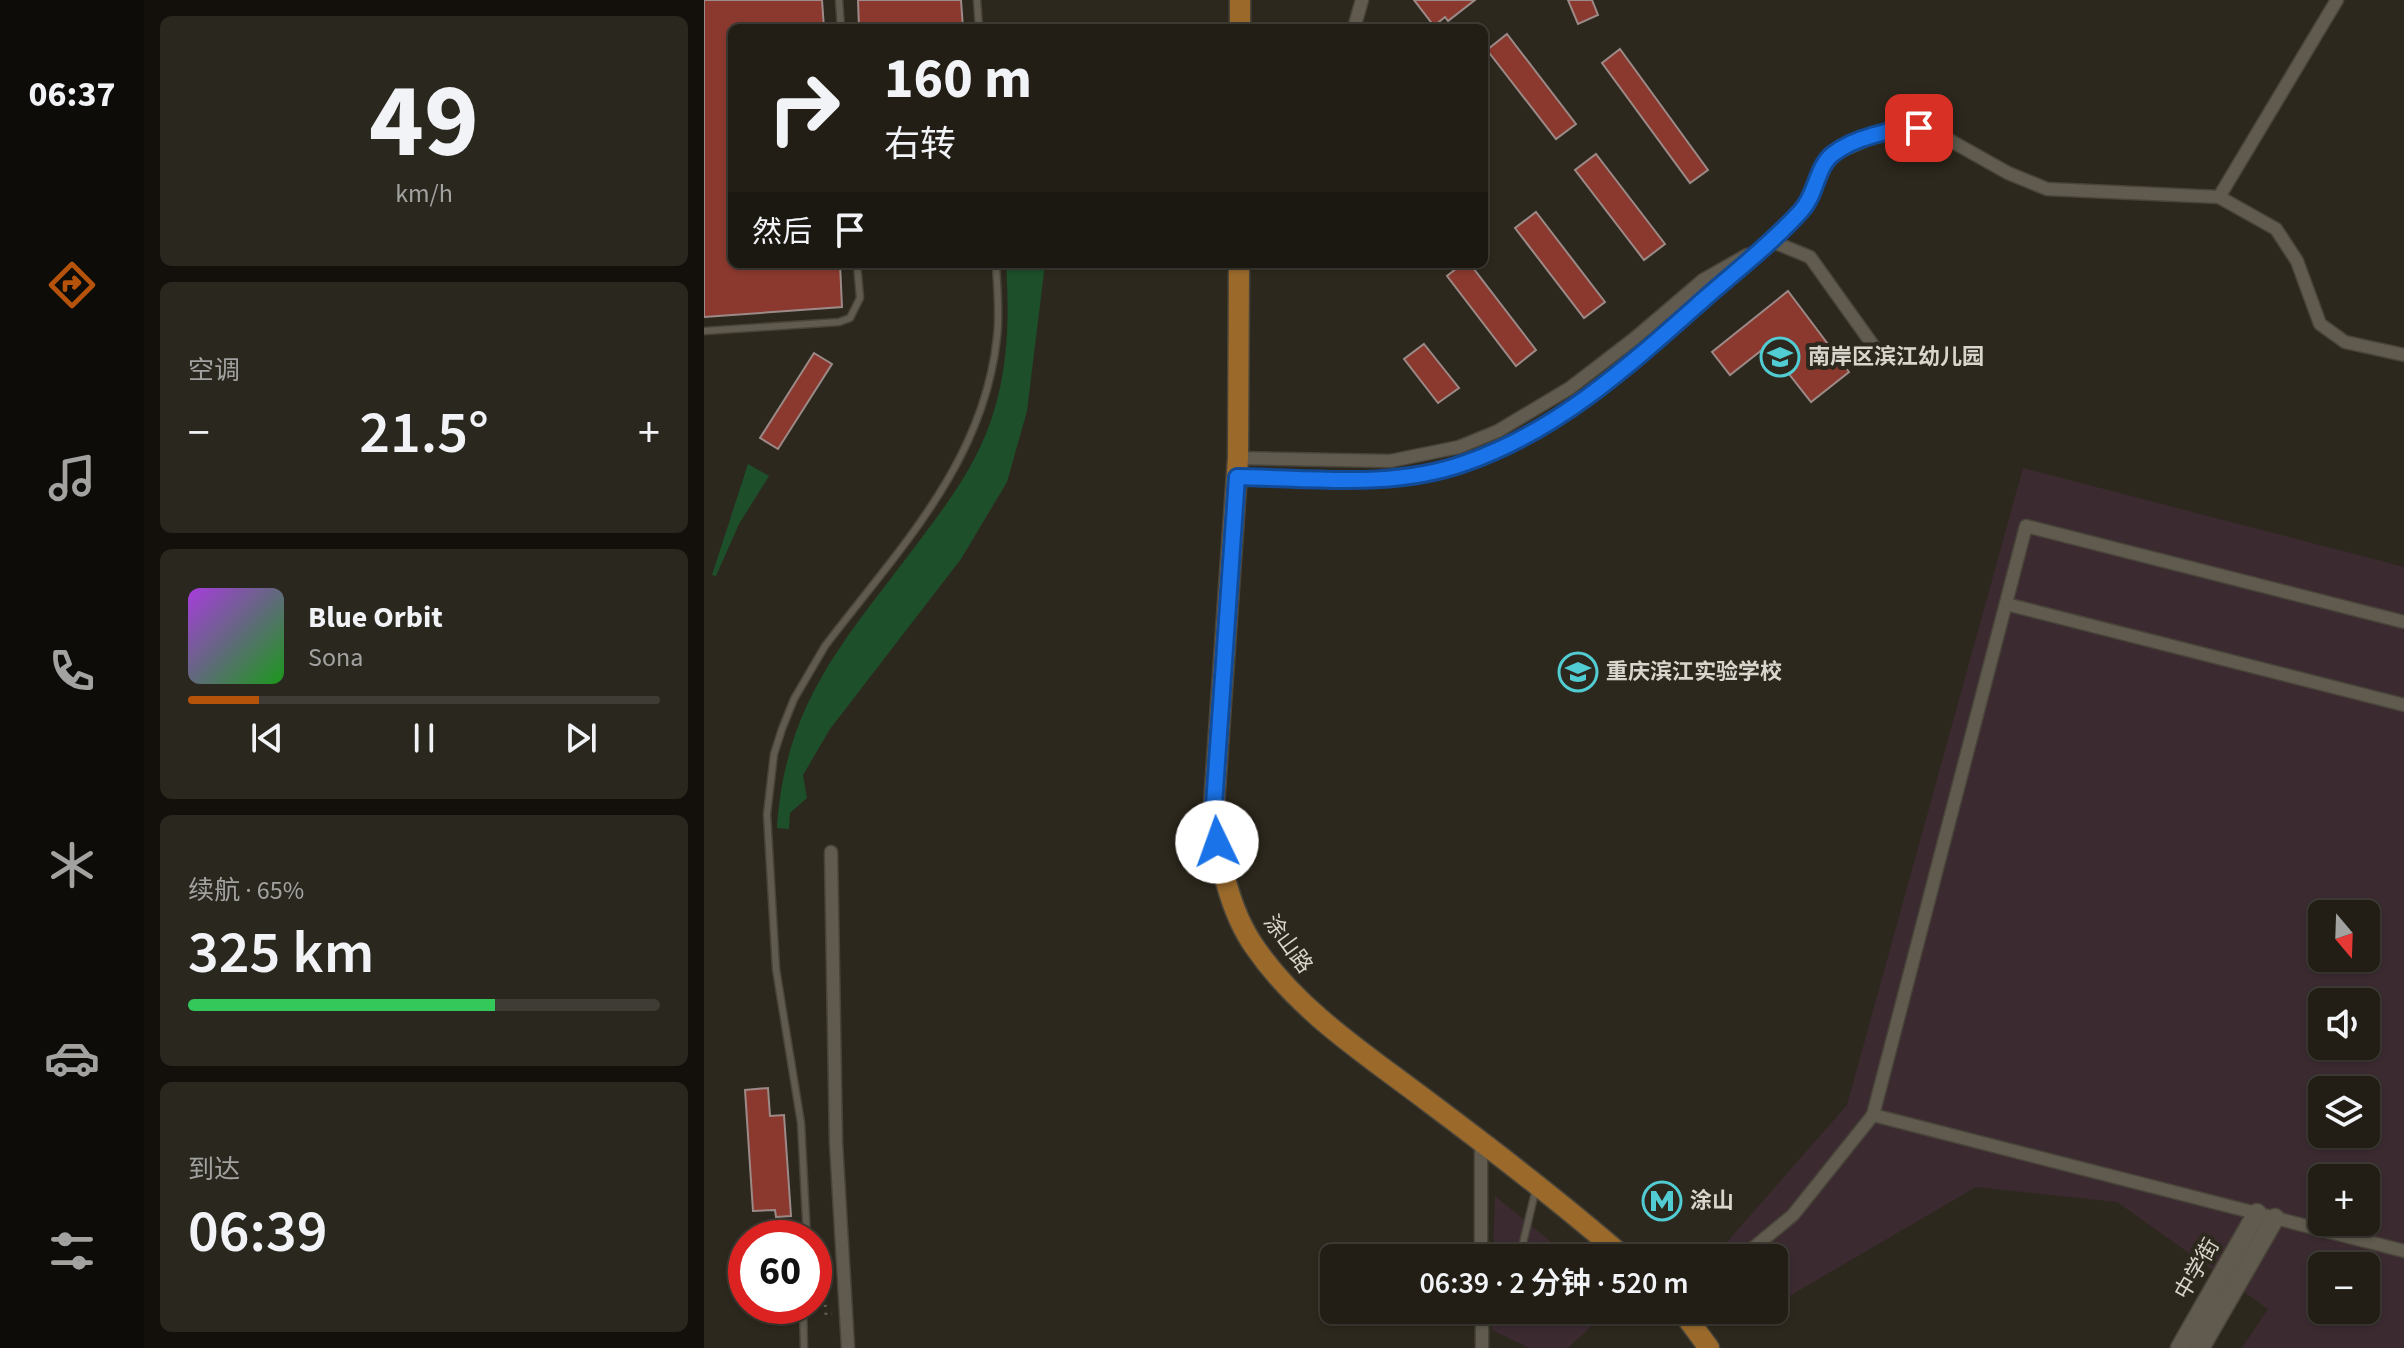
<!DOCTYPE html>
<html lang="zh">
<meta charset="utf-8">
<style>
:root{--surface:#221e16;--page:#2a271f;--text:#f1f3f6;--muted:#a2a2a1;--line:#3f3c35;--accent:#b45309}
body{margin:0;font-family:"Source Sans 3","Noto Sans SC",sans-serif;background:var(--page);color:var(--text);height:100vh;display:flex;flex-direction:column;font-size:30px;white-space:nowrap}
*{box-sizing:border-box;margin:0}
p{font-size:26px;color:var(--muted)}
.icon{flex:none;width:44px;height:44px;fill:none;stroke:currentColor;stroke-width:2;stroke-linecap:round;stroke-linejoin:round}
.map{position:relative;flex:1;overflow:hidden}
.sheet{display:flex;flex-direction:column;gap:16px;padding:16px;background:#13100c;width:560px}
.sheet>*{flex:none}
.banner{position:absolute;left:24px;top:24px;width:760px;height:244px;border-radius:12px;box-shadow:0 2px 6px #0004,0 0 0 2px var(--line);background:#221e16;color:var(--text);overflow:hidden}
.needle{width:52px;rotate:161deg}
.controls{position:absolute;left:1604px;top:900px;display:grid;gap:16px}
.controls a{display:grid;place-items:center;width:72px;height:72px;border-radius:12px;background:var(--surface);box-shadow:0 2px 6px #0004,0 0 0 2px var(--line);font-size:40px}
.speed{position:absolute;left:24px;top:1220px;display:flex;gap:16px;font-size:40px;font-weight:700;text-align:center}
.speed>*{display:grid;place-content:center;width:104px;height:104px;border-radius:50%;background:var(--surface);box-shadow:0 2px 6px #0004,0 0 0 2px var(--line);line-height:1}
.speed .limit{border:12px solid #d22;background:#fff;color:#111}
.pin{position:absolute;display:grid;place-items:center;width:68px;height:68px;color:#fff;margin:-34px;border-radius:16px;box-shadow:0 4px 12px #0006}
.me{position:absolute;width:88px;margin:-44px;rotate:357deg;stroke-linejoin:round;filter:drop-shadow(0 0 6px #0008)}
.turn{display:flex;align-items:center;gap:28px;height:168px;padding:0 24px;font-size:36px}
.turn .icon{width:104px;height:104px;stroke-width:2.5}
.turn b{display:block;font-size:56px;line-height:68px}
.then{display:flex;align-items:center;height:76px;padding:0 24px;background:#0003;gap:16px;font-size:30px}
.big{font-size:60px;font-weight:600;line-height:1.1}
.sheet .card{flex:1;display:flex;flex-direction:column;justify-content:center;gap:12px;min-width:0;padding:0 28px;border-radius:12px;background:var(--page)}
.sheet .dial{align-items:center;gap:0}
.dial b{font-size:104px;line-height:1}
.song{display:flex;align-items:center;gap:24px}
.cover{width:96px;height:96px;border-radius:12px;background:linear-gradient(135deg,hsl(280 70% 55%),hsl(120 70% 35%))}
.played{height:8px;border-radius:4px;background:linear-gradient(90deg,var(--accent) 15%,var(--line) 15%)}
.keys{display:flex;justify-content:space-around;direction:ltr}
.heat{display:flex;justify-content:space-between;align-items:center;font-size:44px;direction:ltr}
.charge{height:12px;border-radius:6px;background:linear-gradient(90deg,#34c759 65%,var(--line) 0)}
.trip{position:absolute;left:616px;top:1244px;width:468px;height:80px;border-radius:12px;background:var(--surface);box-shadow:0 2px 6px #0004,0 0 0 2px var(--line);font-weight:600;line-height:80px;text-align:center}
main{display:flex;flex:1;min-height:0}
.menu{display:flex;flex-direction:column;width:144px;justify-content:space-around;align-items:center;background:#0e0c09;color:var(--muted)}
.menu .icon{width:56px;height:56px}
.menu .active{color:var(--accent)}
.menu b{font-size:36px;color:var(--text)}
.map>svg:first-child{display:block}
.industrial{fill:#3c2a31;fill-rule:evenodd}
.green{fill:#1d4f2a}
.building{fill:#8b392e;stroke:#9b8a87;stroke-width:2}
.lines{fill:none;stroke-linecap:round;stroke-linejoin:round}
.lane-casing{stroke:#48443a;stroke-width:9}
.street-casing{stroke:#48443a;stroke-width:15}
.secondary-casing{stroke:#48443a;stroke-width:21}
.primary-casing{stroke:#48443a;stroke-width:23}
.path{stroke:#656157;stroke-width:3;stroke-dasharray:2 6;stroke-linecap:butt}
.lane{stroke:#605b4e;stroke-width:6}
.street{stroke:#605b4e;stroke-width:12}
.secondary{stroke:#605b4e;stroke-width:18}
.primary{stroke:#9b6a2b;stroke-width:20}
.route-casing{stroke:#114b97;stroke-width:20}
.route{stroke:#1a73e8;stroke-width:14}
.labels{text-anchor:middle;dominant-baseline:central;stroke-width:8;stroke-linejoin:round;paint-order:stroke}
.poi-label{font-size:22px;font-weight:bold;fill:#d8d5cd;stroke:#2d281d;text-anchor:start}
.street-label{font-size:22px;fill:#d8d5cd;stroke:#2d281d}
</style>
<main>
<nav class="menu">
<b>06:37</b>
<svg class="icon active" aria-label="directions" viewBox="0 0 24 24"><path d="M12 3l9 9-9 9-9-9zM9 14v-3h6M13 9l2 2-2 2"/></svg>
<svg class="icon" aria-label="music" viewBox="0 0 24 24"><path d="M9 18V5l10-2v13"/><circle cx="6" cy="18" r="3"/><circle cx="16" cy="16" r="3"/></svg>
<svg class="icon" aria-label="phone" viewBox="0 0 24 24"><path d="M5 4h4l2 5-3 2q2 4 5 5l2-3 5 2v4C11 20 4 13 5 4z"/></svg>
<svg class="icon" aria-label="climate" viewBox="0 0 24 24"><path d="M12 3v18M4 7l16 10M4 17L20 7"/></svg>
<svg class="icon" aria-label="car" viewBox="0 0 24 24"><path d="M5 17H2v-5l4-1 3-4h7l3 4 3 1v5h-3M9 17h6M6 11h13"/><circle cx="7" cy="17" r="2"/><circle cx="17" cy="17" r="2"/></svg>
<svg class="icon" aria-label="filters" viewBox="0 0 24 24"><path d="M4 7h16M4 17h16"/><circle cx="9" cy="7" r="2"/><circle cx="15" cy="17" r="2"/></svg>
</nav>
<section class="sheet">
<div class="card dial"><b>49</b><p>km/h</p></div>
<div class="card"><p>空调</p>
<div class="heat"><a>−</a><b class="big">21.5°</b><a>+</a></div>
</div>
<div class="card">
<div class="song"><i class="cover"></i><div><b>Blue Orbit</b><p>Sona</p></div></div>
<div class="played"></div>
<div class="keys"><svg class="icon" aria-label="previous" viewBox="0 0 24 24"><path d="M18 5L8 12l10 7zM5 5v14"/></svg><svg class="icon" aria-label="pause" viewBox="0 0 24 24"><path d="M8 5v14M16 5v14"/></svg><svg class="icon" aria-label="next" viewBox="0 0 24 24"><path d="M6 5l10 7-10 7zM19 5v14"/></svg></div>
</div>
<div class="card"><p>续航 · 65%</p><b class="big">325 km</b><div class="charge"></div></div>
<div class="card"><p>到达</p><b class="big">06:39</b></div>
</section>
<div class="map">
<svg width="1700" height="1348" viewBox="0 0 1700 1348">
<rect width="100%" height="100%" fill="#2d281d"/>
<g class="industrial">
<path d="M1319 468 1700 567V1348H1538L1564 1309 1413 1202 1272 1187 1070 1305V1258H1009L1143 1105ZM1618 914H1662V958H1618ZM1618 1002H1662V1046H1618ZM1618 1090H1662V1134H1618ZM1618 1178H1662V1222H1618ZM1618 1266H1662V1310H1618Z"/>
<path d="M791 1196 867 1258H789Z"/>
<path d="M788 1310H905L864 1348H825L788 1330Z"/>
</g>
<g class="green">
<path d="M302 264H341L323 411 303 482 257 559 126 729 99 775 103 798 86 813 85 829 73 828C81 700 143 638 216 540 239 509 262 479 278 443 304 385 306 326 302 264Z"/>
<path d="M44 464 65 476 35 524 12 576 8 575Z"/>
</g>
<g class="building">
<path d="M0 0H118L120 28H28V264H136L138 307 0 317Z"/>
<path d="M154 0H257L259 28H155Z"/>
<path d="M710 0H771L744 21 741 17 730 26Z"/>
<path d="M864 0H888L894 15 874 24Z"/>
<path d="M803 34 872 124 852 139 783 50Z"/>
<path d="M916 49 1004 170 986 183 898 63Z"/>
<path d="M892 154 961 244 940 260 871 170Z"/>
<path d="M832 212 901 302 880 318 811 228Z"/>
<path d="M758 264H766L832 350 812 366 743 276Z"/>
<path d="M1084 291 1145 372 1107 402 1063 346 1026 375 1008 352Z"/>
<path d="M720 344 755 388 734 403 700 359Z"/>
<path d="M110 353 128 364 74 449 56 438Z"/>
<path d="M64 1088 66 1116 80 1115 87 1216 72 1217 71 1210 49 1211 41 1090Z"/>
</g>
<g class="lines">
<defs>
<g id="lane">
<path d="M135 0 137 28"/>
<path d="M273 0 275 28"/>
<path d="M0 331 135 322 146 318 156 298 153 264"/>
<path d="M103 1238 97 1123 72 969 63 814 70 754 78 729 90 699 121 646C194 550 280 463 293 337 296 313 293 288 292 264"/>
<path d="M831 1258 822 1250 819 1243 832 1188"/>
<path d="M99 1306 100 1348"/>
</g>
<g id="street">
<path d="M650 28 658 0"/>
<path d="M1515 197 1633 0"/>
<path d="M1067 241 1106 257 1176 355"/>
<path d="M534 458 686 461 755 447 794 431 866 388 931 338 999 280 1043 255"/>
<path d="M533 477 684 480 723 474 801 447 839 426 911 377 1067 241 1107 199 1117 170 1127 155 1183 131 1199 128 1231 132 1304 173 1343 189 1515 197 1572 229 1593 261 1616 324 1641 342 1700 355"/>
<path d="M1302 604 1700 705"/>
<path d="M1700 622 1322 526 1169 1115 1700 1251"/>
<path d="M127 852 132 1143 144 1348"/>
<path d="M777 1140V1258"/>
<path d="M1037 1258 1089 1215 1169 1115"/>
<path d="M778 1310V1348"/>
</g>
<g id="secondary">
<path d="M1476 1348 1553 1213"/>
<path d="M1496 1348 1571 1218"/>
</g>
<g id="primary">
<path d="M536 28V0"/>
<path d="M535 264 534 458 509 819C516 861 525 910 550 946 595 1012 663 1055 726 1103 793 1153 858 1203 921 1258"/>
<path d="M977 1310 1005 1348"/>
</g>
</defs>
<use href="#lane" class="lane-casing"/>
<use href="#street" class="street-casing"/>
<use href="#secondary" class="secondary-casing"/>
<use href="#primary" class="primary-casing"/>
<path class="path" d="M110 1249 117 1248 122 1315 128 1314"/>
<use href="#lane" class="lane"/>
<use href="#street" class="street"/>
<use href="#secondary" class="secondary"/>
<use href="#primary" class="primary"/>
</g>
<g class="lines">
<defs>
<path id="route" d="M513 842 509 819 533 477C609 478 688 489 761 463 854 431 927 364 999 300 1032 271 1068 243 1097 211 1113 194 1112 167 1129 154 1149 138 1190 128 1215 128"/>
</defs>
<use href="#route" class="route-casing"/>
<use href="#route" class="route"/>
</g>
<defs>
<symbol id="school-ring" viewBox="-11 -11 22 22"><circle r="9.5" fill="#2d281d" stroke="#51ccd3" stroke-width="1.5"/><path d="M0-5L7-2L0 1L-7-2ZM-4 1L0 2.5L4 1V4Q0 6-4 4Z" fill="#51ccd3"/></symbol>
<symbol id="metro-ring" viewBox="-11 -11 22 22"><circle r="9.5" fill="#2d281d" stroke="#51ccd3" stroke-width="1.5"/><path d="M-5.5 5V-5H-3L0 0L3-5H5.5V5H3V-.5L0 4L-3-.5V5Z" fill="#51ccd3"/></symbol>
</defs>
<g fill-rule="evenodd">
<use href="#school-ring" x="1054" y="335" width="44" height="44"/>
<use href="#school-ring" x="852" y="650" width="44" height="44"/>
<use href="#metro-ring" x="936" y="1179" width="44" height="44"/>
</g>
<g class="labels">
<g class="poi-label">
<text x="1104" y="357">南岸区滨江幼儿园</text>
<text x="902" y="672">重庆滨江实验学校</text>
<text x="986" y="1201">涂山</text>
</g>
<g class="street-label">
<text transform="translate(584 944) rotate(54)">涂山路</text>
<text transform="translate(1493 1269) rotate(-60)">中学街</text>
</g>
</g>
</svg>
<div class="controls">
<a><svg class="needle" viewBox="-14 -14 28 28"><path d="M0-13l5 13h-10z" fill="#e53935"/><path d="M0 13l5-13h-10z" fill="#a2a2a1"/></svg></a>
<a><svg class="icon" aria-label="sound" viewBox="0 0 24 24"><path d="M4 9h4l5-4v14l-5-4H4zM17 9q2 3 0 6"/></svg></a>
<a><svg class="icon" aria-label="layers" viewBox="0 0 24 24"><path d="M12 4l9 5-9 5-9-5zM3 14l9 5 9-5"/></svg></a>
<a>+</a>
<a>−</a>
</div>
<div class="speed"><div class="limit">60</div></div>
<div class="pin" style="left:1215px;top:128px;background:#d93025"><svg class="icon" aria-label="arrive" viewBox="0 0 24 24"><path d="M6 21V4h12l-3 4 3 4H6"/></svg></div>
<svg class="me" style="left:513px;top:842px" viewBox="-20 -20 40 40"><circle r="19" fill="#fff"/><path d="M0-13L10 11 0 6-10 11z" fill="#1a73e8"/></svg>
<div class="trip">06:39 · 2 分钟 · 520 m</div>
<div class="banner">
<div class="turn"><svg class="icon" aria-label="right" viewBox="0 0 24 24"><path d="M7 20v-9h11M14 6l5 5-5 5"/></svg><div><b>160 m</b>右转</div></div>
<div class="then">然后<svg class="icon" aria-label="arrive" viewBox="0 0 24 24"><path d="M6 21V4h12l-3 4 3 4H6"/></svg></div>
</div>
</div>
</main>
